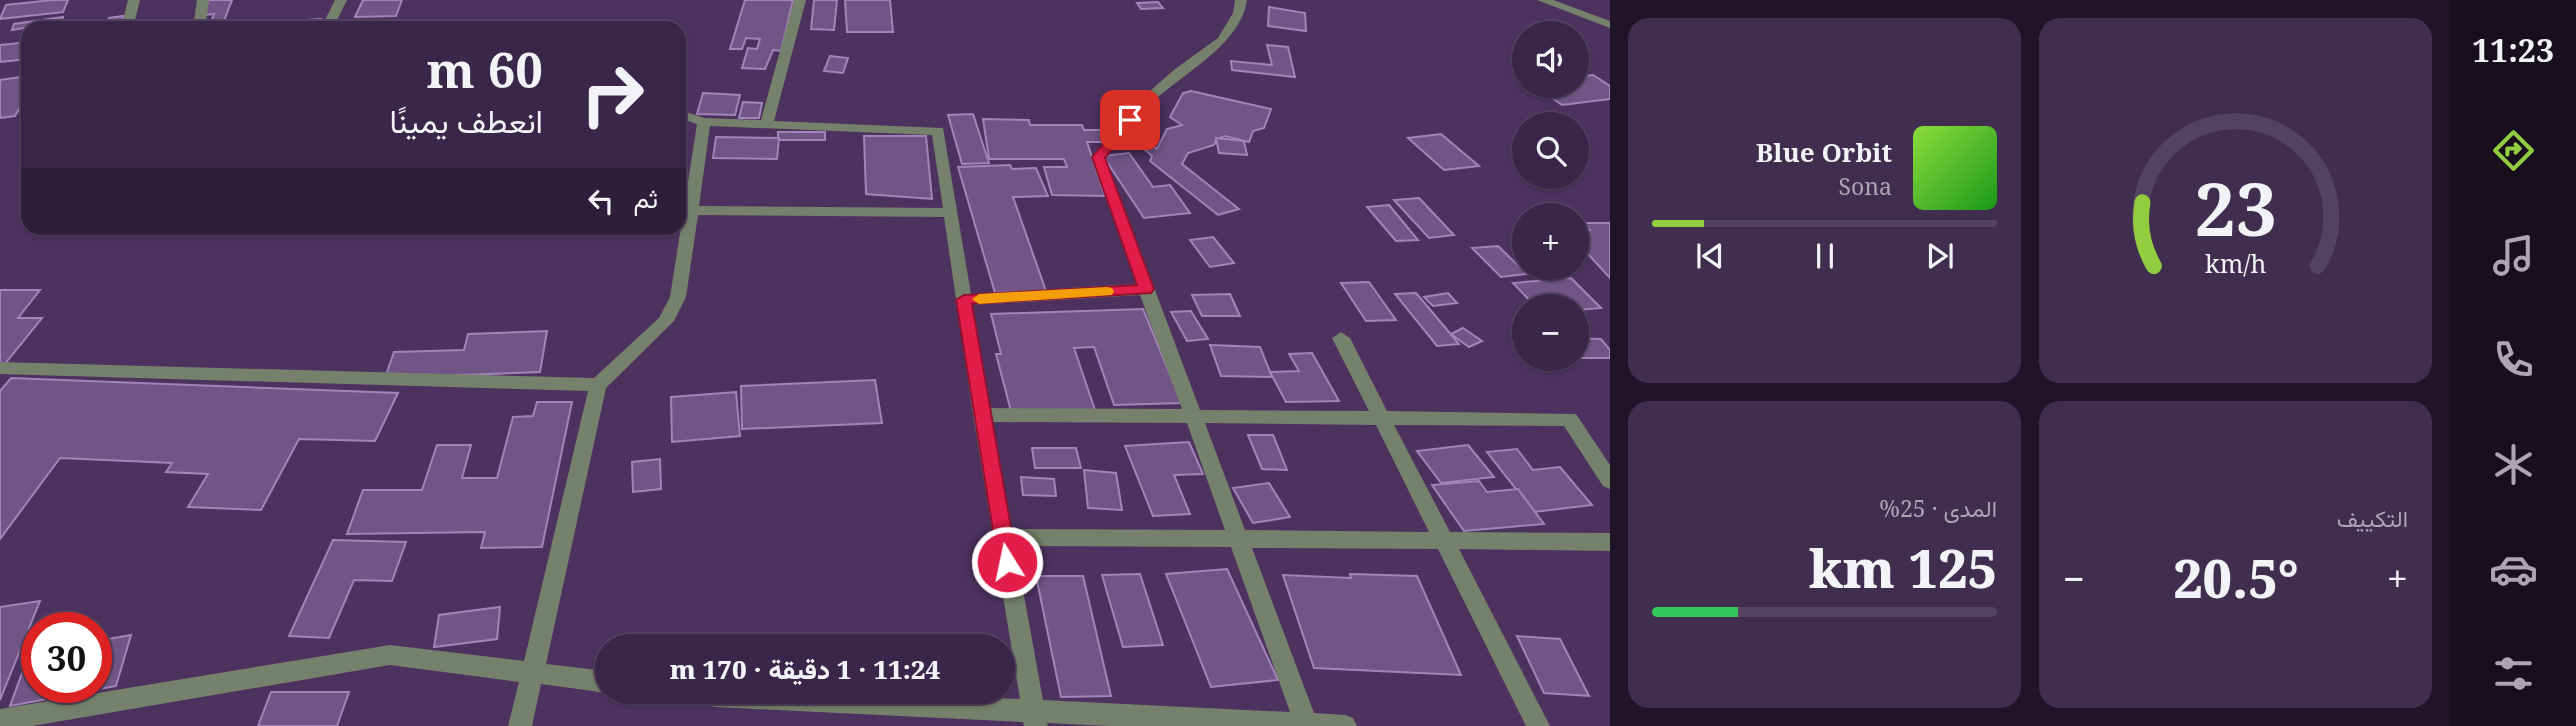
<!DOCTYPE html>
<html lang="ar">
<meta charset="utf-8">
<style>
:root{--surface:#3a2648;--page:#412e4f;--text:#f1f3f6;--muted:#aba5b4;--line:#544360;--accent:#92cd3f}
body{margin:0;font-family:"Noto Serif",Vazirmatn,serif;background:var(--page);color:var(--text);direction:rtl;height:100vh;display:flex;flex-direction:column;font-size:26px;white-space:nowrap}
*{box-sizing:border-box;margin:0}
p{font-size:23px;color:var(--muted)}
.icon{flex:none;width:38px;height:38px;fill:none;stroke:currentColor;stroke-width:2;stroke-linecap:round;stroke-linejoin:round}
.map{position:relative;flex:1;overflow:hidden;direction:ltr}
.drawer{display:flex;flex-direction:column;gap:18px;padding:18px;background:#201528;width:840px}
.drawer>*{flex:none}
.hud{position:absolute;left:21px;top:21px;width:665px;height:214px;border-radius:21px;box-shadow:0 2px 5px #0004,0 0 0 2px var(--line);direction:rtl;background:#3a2648;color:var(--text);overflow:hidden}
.buttons{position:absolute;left:1512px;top:21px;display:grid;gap:14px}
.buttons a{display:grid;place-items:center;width:77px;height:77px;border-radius:50%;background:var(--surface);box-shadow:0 2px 5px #0004,0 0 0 2px var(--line);font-size:35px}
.speed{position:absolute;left:21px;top:612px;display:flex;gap:14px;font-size:35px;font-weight:700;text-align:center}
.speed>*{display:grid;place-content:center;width:91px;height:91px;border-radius:50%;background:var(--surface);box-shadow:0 2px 5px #0004,0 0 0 2px var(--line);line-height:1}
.speed .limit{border:10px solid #d22;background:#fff;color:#111}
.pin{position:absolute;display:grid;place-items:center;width:60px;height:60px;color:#fff;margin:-30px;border-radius:14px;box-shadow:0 4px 10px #0006}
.me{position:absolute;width:77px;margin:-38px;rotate:350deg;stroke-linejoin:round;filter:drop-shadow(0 0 5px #0008)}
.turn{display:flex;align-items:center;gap:24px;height:147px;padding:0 28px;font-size:32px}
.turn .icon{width:91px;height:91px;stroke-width:2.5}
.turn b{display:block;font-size:49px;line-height:60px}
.then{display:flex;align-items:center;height:66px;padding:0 28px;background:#0003;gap:14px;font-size:26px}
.big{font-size:52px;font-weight:800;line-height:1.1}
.drawer .tile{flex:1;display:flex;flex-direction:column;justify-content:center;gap:10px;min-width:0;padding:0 24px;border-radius:21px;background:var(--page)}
.drawer .dial{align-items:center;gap:0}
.dial svg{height:182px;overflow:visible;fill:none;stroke:var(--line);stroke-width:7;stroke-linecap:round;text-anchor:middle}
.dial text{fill:var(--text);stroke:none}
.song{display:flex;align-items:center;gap:21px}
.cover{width:84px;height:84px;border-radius:10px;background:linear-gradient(135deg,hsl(90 70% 55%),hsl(120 70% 35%))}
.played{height:7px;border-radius:4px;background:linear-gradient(90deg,var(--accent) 15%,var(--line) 15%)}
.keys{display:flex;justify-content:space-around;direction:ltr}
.heat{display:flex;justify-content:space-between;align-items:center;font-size:38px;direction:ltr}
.charge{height:10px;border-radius:5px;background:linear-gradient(90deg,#34c759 25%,var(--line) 0)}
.drawer .tiles{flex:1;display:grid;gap:18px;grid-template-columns:repeat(2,1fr)}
.trip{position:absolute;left:595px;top:634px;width:420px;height:70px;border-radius:35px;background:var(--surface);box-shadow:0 2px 5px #0004,0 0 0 2px var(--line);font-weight:800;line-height:70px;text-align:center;direction:rtl}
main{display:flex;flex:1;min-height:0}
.tab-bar{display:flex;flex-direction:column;width:126px;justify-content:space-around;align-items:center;background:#170f1d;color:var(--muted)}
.tab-bar .icon{width:49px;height:49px}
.tab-bar .selected{color:var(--accent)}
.tab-bar b{font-size:32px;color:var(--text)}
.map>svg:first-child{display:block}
.building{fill:#715586;stroke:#a284b9;stroke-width:2}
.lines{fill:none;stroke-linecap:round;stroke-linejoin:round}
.minor{fill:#75816a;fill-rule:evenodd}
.route{fill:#e11d48;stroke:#92132f;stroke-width:2}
.slow{fill:#f59e0b}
</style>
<main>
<nav class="tab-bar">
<b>11:23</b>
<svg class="icon selected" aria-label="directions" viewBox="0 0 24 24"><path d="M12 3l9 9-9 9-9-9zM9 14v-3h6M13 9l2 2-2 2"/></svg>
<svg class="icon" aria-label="music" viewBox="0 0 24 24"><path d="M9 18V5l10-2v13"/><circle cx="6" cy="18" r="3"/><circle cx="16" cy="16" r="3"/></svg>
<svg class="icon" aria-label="phone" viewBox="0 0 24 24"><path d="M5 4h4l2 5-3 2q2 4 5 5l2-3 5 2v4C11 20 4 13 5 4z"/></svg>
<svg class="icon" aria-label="climate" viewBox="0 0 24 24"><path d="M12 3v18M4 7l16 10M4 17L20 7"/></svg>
<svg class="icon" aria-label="car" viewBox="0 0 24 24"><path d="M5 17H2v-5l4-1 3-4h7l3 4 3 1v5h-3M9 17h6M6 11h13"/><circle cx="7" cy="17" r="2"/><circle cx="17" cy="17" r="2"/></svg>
<svg class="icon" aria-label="filters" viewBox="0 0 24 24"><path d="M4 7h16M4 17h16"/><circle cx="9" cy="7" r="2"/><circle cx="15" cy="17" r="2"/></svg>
</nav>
<section class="drawer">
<div class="tiles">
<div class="tile dial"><svg viewBox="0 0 100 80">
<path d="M14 69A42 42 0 1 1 86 69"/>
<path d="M14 69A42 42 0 0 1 9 41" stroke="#92cd3f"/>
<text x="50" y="56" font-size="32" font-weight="700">23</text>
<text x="50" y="72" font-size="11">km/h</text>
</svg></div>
<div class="tile">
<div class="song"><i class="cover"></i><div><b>Blue Orbit</b><p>Sona</p></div></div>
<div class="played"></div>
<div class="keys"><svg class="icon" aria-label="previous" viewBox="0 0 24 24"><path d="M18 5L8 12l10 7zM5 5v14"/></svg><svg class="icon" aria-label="pause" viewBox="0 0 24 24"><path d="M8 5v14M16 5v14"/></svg><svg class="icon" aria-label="next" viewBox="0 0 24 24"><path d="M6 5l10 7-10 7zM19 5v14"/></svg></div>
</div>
<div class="tile"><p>التكييف</p>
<div class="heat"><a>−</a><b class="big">20.5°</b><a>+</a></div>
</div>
<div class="tile"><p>المدى · 25%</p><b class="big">125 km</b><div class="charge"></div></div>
</div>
</section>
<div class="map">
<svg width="1610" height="726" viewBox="0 0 1610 726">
<rect width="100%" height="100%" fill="#4d3260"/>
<g class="building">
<path d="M52 0H68L63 12 0 19 6 5Z"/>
<path d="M209 0H232L222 26 209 27 214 14 203 15Z"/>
<path d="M363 0H402L396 16 355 17Z"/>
<path d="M745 0H793L781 51 773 50 765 69 742 68 748 48 757 49 760 39 746 38 742 49H730Z"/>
<path d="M814 0H837L834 30 811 29Z"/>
<path d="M845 0H890L893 32H847Z"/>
<path d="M1158 2 1163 8 1141 9 1137 3Z"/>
<path d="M1269 7 1305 13 1306 31 1268 26Z"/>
<path d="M123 16 120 28H78L108 24 109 18Z"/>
<path d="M63 17 62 22 12 30 14 24Z"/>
<path d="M321 19 318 28H288L290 21Z"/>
<path d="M28 42V59L0 62V45Z"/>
<path d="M1267 45 1288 47 1295 77 1232 70 1231 61 1272 65Z"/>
<path d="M830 56 848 58 843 73 824 71Z"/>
<path d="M1593 75 1610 86V99L1562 105 1535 86H1577V77Z"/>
<path d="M28 76V93L15 116 0 118V80Z"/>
<path d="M1191 91 1271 109 1264 128 1253 131 1249 142 1225 136 1217 139 1214 145 1188 153 1182 164 1239 209 1218 215 1150 161 1152 156 1142 147 1133 149 1121 140 1139 135 1157 149 1167 129 1182 125 1170 117 1183 93Z"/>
<path d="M703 93 740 95 735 115 697 114Z"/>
<path d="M743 102 762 103 759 118H739Z"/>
<path d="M973 114 989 163 962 164 948 115Z"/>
<path d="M983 119 1029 120 1030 125H1082L1084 130H1108L1112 142H1087L1105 196 1052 195 1044 167H1067L1064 159H989Z"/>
<rect x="778" y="132" width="47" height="8"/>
<path d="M1441 134 1479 166 1444 170 1408 138Z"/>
<path d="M864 136H926L932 199 866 194Z"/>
<path d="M716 137 779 138 777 159 713 158Z"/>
<path d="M1216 138 1244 141 1247 155 1219 153Z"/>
<path d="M1129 153 1153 187 1170 185 1190 213 1144 218 1103 156Z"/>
<path d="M1010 165 1012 169 1036 168 1048 196 1013 197 1046 291 995 293 958 167Z"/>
<path d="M1419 198 1454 235 1429 238 1394 200Z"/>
<path d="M1389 205 1418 240 1396 241 1367 207Z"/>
<path d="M1584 223H1610V278L1577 242V230H1590Z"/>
<path d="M1213 237 1234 263 1210 267 1190 240Z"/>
<path d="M1498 246 1527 274 1501 277 1472 248Z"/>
<path d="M1571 278 1601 308 1577 310V306H1535L1513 283Z"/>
<path d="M1369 282 1396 320 1366 321 1341 283Z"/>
<path d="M0 290H40L18 318H42L0 370Z"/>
<path d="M1416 293 1459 344 1437 346 1395 294Z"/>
<path d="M1448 293 1457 303 1433 306 1424 297Z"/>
<path d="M1230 294 1240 316H1202L1192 295Z"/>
<path d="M1143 309 1182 403 1114 405 1094 347 1074 348 1097 416 1013 419 996 354H1001L991 314Z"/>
<path d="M1191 311 1208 339 1187 341 1171 312Z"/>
<path d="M1463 328 1482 341 1469 347 1451 334Z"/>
<path d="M547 331 540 372 385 378 394 352 464 350 468 334Z"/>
<path d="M1577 338 1601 339 1610 350V358H1579Z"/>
<path d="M1210 345 1260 347 1272 377 1221 376Z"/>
<path d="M1312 353 1339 401 1286 402 1270 372 1299 371 1289 354Z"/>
<path d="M11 378 398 393 375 441 299 439 261 510 188 507 208 474 166 472 172 463 60 458 0 539V391Z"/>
<path d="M875 380 882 423 742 429 741 386Z"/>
<path d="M736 392 740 436 672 442 671 397Z"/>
<path d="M537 402H572L542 547 481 548 485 532 347 534 363 490H422L437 445H471L462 478H497L513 417 533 416Z"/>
<path d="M1248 435H1273L1287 470 1262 469Z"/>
<path d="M1189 442 1203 474 1174 475 1190 514 1153 516 1125 446Z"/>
<path d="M1468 445 1494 477 1441 483 1417 451Z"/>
<path d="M1032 448H1076L1081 468H1035Z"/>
<path d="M1517 449 1533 470 1560 467 1592 505 1534 512 1487 452Z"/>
<path d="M660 459 661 489 633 492 632 462Z"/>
<path d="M1084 470 1116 473 1122 510 1088 508Z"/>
<path d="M1021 477 1054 479 1056 496 1023 495Z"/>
<path d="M1479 481 1487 492 1518 489 1544 524 1464 531 1432 485Z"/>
<path d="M1269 483 1290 517 1253 523 1233 488Z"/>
<path d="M333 540 406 542 392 581 354 580 329 638 289 636Z"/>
<path d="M1227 569 1278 680 1211 687 1166 574Z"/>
<path d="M1140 574 1163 645 1123 647 1102 575Z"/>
<path d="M1350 574 1417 576 1461 675 1314 668 1283 575 1351 578Z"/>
<path d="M1036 576H1083L1111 696 1061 697Z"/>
<path d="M40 601 0 700V607Z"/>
<path d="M500 607 497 639 434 647 439 615Z"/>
<path d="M37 632V688H96V641L131 635 116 686 10 706Z"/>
<path d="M1517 636 1560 639 1589 696 1544 693Z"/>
<path d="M271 692H349L337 726H258Z"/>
</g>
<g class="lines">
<g class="minor">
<path d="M128 0H140L133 28H121Z"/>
<path d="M197 0H209L205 28H193Z"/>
<path d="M335 0H347L333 28H321Z"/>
<path d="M794 0H806L774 121 943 128 971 294 1137 284 1091 157 1141 99 1175 69 1218 38 1233 13 1235 0H1247C1240 46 1182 73 1151 104 1135 121 1120 140 1105 157L1200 410 1369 411 1332 338 1341 332 1350 338 1387 411 1576 414 1610 465V489L1603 486 1564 426 1394 425 1450 532 1610 533V551L1459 549 1550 726H1526L1438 549 1252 548 1314 713 1345 715 1353 718 1357 726H1108L1047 723 1048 726H1024L1023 722 715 707 671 699 667 691H848L1020 699 973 415 944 217 698 215 686 297 674 321 606 388 546 664 607 671V691H611L607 693 541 684 532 726H508L519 682 390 665 32 726H0V709L390 645 524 661 588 391 0 374V362L594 378 659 318 670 297 697 124 679 118V110L705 118 761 120ZM710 126 932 135 943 208 699 206ZM1140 295 1182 409 990 408 973 305ZM992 422 1187 423 1225 530 1012 529ZM1205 423 1376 425 1429 532 1245 530ZM1015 546 1231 547 1290 712 1043 700Z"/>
<path d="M1537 0H1553L1610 21V28Z"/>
</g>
</g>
<path class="route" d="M1130 117 1136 120 1105 158 1154 289 1151 293 972 304 1017 562 1014 567 1007 570 1000 567 998 562 956 300 964 295 1137 285 1092 157 1126 118Z"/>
<path class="slow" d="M1107 287 1112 288 1114 291 1112 295 979 304 972 299 979 294Z"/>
</svg>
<div class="buttons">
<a><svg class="icon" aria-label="sound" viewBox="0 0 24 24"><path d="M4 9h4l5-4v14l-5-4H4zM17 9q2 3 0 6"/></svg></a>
<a><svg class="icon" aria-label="search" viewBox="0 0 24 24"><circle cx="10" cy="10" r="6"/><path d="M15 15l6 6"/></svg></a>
<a>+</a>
<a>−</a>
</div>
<div class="speed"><div class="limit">30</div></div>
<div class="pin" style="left:1130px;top:120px;background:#d93025"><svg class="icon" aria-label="arrive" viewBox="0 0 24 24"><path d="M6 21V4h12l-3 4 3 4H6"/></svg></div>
<svg class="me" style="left:1007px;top:562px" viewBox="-20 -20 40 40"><circle r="17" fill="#e11d48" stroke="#fff" stroke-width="3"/><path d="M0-11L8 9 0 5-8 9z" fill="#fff"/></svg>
<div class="trip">11:24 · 1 دقيقة · 170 m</div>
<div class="hud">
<div class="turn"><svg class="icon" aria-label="right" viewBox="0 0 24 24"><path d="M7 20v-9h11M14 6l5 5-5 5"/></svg><div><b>60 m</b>انعطف يمينًا</div></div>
<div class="then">ثم<svg class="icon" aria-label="left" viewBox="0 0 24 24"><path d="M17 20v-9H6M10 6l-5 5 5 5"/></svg></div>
</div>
</div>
</main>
